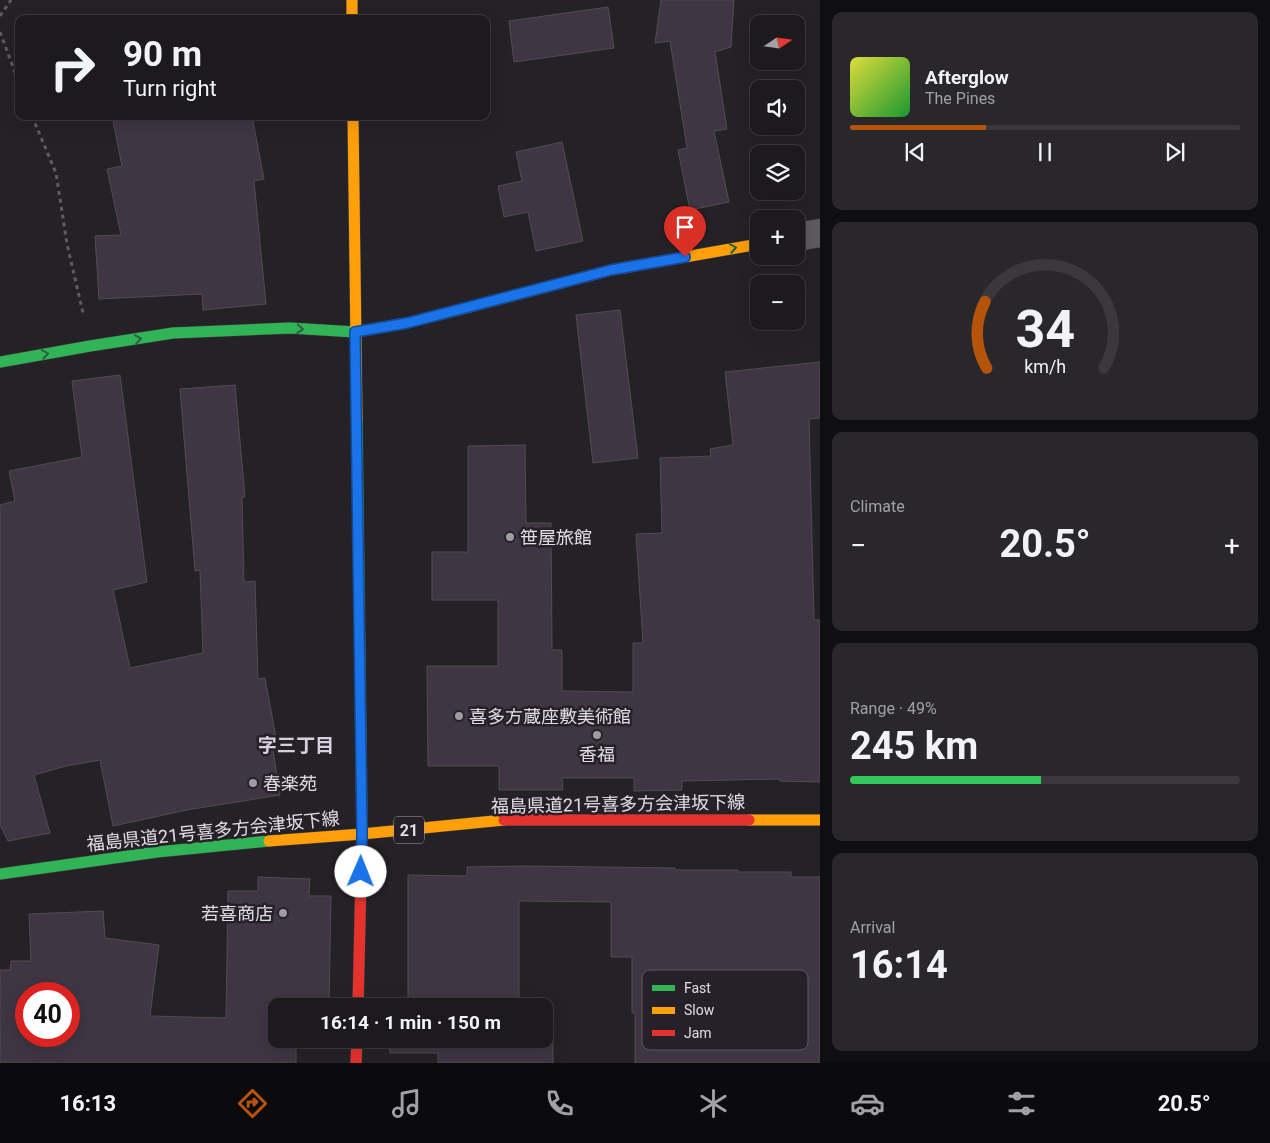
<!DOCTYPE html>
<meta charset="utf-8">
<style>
:root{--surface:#1c1a1d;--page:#29272a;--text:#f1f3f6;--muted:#a0a1a4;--line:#3a383b;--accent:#b45309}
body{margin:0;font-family:Roboto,"Noto Sans JP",sans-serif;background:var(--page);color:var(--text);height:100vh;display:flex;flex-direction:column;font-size:19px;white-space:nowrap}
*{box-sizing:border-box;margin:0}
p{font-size:16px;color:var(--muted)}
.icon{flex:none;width:28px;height:28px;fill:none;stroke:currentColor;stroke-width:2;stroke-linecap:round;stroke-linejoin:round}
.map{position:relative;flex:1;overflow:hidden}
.panel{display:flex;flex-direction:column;gap:12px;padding:12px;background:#0f0e10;width:450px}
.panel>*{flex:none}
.top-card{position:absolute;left:15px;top:15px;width:475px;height:105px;border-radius:10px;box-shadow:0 5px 20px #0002,0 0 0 1px var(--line);background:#1c1a1d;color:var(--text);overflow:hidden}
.needle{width:32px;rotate:77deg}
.buttons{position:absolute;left:750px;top:15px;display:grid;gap:10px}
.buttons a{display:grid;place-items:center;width:55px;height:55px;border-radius:10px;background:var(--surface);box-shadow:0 5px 20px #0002,0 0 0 1px var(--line);font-size:25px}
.speed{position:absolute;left:15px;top:982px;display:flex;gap:10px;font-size:25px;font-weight:700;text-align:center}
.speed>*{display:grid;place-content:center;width:65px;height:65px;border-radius:50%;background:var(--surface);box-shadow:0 5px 20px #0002,0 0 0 1px var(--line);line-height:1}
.speed .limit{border:8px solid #d22;background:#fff;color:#111}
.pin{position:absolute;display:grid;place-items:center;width:42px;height:42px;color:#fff;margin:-51px -21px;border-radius:50% 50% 50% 0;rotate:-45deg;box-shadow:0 0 5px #0007}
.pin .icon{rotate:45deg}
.me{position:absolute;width:55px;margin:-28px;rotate:1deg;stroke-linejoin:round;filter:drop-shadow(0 0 4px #0008)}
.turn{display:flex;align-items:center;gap:18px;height:105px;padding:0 25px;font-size:22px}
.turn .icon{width:65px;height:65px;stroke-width:2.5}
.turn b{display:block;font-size:35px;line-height:42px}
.big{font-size:38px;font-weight:700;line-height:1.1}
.panel .widget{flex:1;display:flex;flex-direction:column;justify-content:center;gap:8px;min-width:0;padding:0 18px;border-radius:10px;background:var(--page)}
.panel .dial{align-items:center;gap:0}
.dial svg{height:130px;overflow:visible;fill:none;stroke:var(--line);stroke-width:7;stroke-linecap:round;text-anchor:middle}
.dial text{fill:var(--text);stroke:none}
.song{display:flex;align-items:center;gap:15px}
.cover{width:60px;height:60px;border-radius:8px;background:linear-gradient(135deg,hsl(60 70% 55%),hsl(130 70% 35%))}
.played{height:5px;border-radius:2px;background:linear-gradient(90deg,var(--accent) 35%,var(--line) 35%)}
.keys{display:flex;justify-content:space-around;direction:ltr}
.heat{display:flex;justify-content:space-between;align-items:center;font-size:28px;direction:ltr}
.charge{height:8px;border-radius:4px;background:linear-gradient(90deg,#34c759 49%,var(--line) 0)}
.trip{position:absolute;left:268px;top:998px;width:285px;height:50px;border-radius:10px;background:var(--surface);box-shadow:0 5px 20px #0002,0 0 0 1px var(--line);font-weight:700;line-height:50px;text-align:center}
.tabs{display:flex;height:80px;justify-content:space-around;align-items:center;background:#0b0a0c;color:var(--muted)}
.tabs .icon{width:35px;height:35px}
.tabs .active{color:var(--accent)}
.tabs b{font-size:22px;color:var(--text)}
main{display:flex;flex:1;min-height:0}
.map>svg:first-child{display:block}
.building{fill:#403543;stroke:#504d51;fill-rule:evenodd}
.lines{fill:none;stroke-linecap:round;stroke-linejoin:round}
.street-casing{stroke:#403e41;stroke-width:29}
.fast-casing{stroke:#403e41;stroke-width:12}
.slow-casing{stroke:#403e41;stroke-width:12}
.jam-casing{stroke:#403e41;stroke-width:12}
.path{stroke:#5e5c5f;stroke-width:3;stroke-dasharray:4 4;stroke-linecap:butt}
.street{stroke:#5e5b5f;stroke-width:28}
.fast{stroke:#30b455;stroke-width:11}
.slow{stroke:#ff9f0a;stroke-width:11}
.jam{stroke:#e5322d;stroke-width:11}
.oneway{stroke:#2a633d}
.route-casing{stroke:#114b97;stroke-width:12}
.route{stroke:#1a73e8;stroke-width:9}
.poi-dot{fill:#9f9ca1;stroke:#262029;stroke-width:2}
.labels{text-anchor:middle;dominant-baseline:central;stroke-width:5;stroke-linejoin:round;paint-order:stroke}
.shield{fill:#262029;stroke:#a9a4ab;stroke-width:1}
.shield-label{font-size:16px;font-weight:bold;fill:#e1dde3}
.poi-label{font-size:18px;fill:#e1dde3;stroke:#262029;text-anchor:start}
.street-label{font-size:18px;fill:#e1dde3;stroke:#262029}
.neighbourhood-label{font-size:19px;font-weight:bold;fill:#d8d0dc;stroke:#262029}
.key{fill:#262029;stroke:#5e5961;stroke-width:1}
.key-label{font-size:14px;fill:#e1dde3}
</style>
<main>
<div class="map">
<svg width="820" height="1063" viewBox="0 0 820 1063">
<rect width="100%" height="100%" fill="#252227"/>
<g class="building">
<path d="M661 0H734L731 47 715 52 727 129 714 131 729 202 690 210 678 150 687 148 670 41 655 43Z"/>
<path d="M608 7 614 48 514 62 509 21Z"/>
<path d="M112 116H252L264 179 254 181 266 304 203 310 202 294 99 299 95 236 121 235 107 169 122 166Z"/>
<path d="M562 142 583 241 536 251 528 212 504 217 498 186 522 181 516 152Z"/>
<path d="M620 310 638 458 593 463 576 315Z"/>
<path d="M820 362V418L809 419 814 620H820V782L780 781V779L682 781V790L634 791V778H562L563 790H499V766H428L427 666H498V600H432V552H468V446L525 445 526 523H551L552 650H562V691L633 692V643H643L636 534 662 533 660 458 711 456 710 449 733 445 725 372Z"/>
<path d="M120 375 147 582 113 590 130 668 203 653 200 570 195 571 180 389 235 385 245 497H242L244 582 255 581 258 679 265 678 277 743 272 744 280 795 187 810 113 826 100 760 66 766 34 775 50 833 8 841 0 825V505L15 501 9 471 82 457 72 381Z"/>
<path d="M524 866 675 868V870H738V872H791V877H820V1063H635V1013H632V957H611V902L519 901V1006H389V1004H408V875L467 876V867Z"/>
<path d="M258 877 310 879 309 896H331L329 1006H276V1039H296V1063H0V970H10L11 961H31L29 914 103 911 105 938 159 945 150 1016 226 1018 228 891H258ZM26 994H69V1036H26Z"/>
<path d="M544 1021H553V1063H438V1053H390L389 1039H544Z"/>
</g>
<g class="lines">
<defs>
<path id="street" d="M796 237 820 233"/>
<g id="fast">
<path d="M0 362 90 346 173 333 290 328 355 332 407 323 458 310"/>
<path d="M357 419 361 743"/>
<path d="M0 874 157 852 269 841"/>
</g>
<g id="slow">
<path d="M352 0V19"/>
<path d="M353 116 357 419"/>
<path d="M458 310 611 270 759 244"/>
<path d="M749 820H820"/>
<path d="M269 841 362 834 504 820"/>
</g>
<g id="jam">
<path d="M504 820H749"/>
<path d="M358 1006 362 834 361 743"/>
<path d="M356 1063 357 1039"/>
</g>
</defs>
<use href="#street" class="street-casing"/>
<use href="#fast" class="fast-casing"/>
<use href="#slow" class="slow-casing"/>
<use href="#jam" class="jam-casing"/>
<g class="path">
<path d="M0 16 11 0"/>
<path d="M0 32 19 83"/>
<path d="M32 116 56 173 67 244 83 313"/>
</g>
<use href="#street" class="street"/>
<use href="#fast" class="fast"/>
<use href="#slow" class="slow"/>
<use href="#jam" class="jam"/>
</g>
<defs><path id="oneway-chevron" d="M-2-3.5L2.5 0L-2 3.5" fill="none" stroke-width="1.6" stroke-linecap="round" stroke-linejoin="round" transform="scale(1.25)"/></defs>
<g class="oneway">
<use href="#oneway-chevron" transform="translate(733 248) rotate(-10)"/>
<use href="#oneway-chevron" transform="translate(300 329) rotate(4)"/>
<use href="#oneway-chevron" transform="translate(138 339) rotate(-9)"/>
<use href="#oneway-chevron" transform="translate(45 354) rotate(-10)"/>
</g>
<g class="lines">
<defs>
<path id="route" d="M361 872 362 834 355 332 407 323 611 270 685 257"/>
</defs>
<use href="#route" class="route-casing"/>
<use href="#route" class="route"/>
</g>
<g class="poi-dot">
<circle cx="510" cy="537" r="5"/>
<circle cx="459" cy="716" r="5"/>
<circle cx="597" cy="735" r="5"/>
<circle cx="253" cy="783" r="5"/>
<circle cx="283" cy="913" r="5"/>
</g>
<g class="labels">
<rect class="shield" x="394" y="816.5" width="30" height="27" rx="4"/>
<g class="shield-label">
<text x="409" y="830">21</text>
</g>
<g class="poi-label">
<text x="520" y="537">笹屋旅館</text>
<text x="469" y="716">喜多方蔵座敷美術館</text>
<text x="597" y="754" text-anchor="middle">香福</text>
<text x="263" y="783">春楽苑</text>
<text x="273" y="913" text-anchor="end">若喜商店</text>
</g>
<g class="street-label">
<text transform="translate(618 804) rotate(-1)">福島県道21号喜多方会津坂下線</text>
<text transform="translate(213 831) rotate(-6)">福島県道21号喜多方会津坂下線</text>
</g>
<g class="neighbourhood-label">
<text x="296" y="745">字三丁目</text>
</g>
</g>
<rect x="642" y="970" width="166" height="80" rx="8" class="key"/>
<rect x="652" y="985" width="23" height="6" fill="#30b455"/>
<rect x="652" y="1007" width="23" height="7" fill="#ff9f0a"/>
<rect x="652" y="1030" width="23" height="6" fill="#e5322d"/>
<g class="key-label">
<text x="684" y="993">Fast</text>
<text x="684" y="1015">Slow</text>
<text x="684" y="1038">Jam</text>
</g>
</svg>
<div class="buttons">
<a><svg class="needle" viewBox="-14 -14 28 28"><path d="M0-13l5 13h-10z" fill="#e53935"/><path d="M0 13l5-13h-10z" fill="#a0a1a4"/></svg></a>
<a><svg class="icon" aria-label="sound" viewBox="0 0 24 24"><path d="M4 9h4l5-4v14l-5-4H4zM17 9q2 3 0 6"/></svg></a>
<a><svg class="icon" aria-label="layers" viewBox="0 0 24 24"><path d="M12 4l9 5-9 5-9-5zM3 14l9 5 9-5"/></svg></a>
<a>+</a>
<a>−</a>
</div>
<div class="speed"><div class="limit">40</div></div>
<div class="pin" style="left:685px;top:257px;background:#d93025"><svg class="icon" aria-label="arrive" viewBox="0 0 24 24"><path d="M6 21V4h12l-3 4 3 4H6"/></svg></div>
<svg class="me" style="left:361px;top:872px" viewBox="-20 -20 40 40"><circle r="19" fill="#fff"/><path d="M0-13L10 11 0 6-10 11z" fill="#1a73e8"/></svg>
<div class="trip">16:14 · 1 min · 150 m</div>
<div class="top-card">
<div class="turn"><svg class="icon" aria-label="right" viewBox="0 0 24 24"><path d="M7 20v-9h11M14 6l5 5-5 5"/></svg><div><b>90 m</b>Turn right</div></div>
</div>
</div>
<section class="panel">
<div class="widget">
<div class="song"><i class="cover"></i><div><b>Afterglow</b><p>The Pines</p></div></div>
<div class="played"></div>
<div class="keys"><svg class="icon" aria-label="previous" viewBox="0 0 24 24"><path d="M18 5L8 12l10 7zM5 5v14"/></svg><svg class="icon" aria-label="pause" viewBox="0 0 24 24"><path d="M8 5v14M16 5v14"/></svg><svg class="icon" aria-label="next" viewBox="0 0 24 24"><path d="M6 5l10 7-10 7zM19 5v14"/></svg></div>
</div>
<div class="widget dial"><svg viewBox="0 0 100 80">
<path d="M14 69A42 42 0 1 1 86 69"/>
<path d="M14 69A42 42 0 0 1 13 28" stroke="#b45309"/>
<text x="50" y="56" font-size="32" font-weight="700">34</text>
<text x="50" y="72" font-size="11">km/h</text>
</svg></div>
<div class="widget"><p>Climate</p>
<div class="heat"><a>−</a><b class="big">20.5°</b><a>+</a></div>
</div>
<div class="widget"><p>Range · 49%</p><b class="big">245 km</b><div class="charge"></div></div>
<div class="widget"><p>Arrival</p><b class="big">16:14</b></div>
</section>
</main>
<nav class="tabs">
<b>16:13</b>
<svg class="icon active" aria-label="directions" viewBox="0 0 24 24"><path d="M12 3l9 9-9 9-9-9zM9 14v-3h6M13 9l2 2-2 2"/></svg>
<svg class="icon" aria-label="music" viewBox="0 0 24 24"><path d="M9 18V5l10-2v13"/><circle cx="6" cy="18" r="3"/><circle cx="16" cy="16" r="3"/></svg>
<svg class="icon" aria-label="phone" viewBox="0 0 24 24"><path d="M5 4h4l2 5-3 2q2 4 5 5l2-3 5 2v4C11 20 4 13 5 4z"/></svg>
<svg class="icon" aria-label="climate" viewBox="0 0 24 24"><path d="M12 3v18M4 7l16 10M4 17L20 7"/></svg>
<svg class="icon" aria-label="car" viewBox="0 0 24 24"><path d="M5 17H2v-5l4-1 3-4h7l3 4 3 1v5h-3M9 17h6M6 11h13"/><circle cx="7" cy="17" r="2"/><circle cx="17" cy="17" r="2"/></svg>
<svg class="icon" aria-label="filters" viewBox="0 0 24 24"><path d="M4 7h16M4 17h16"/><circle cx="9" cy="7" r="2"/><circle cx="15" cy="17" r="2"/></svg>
<b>20.5°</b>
</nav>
